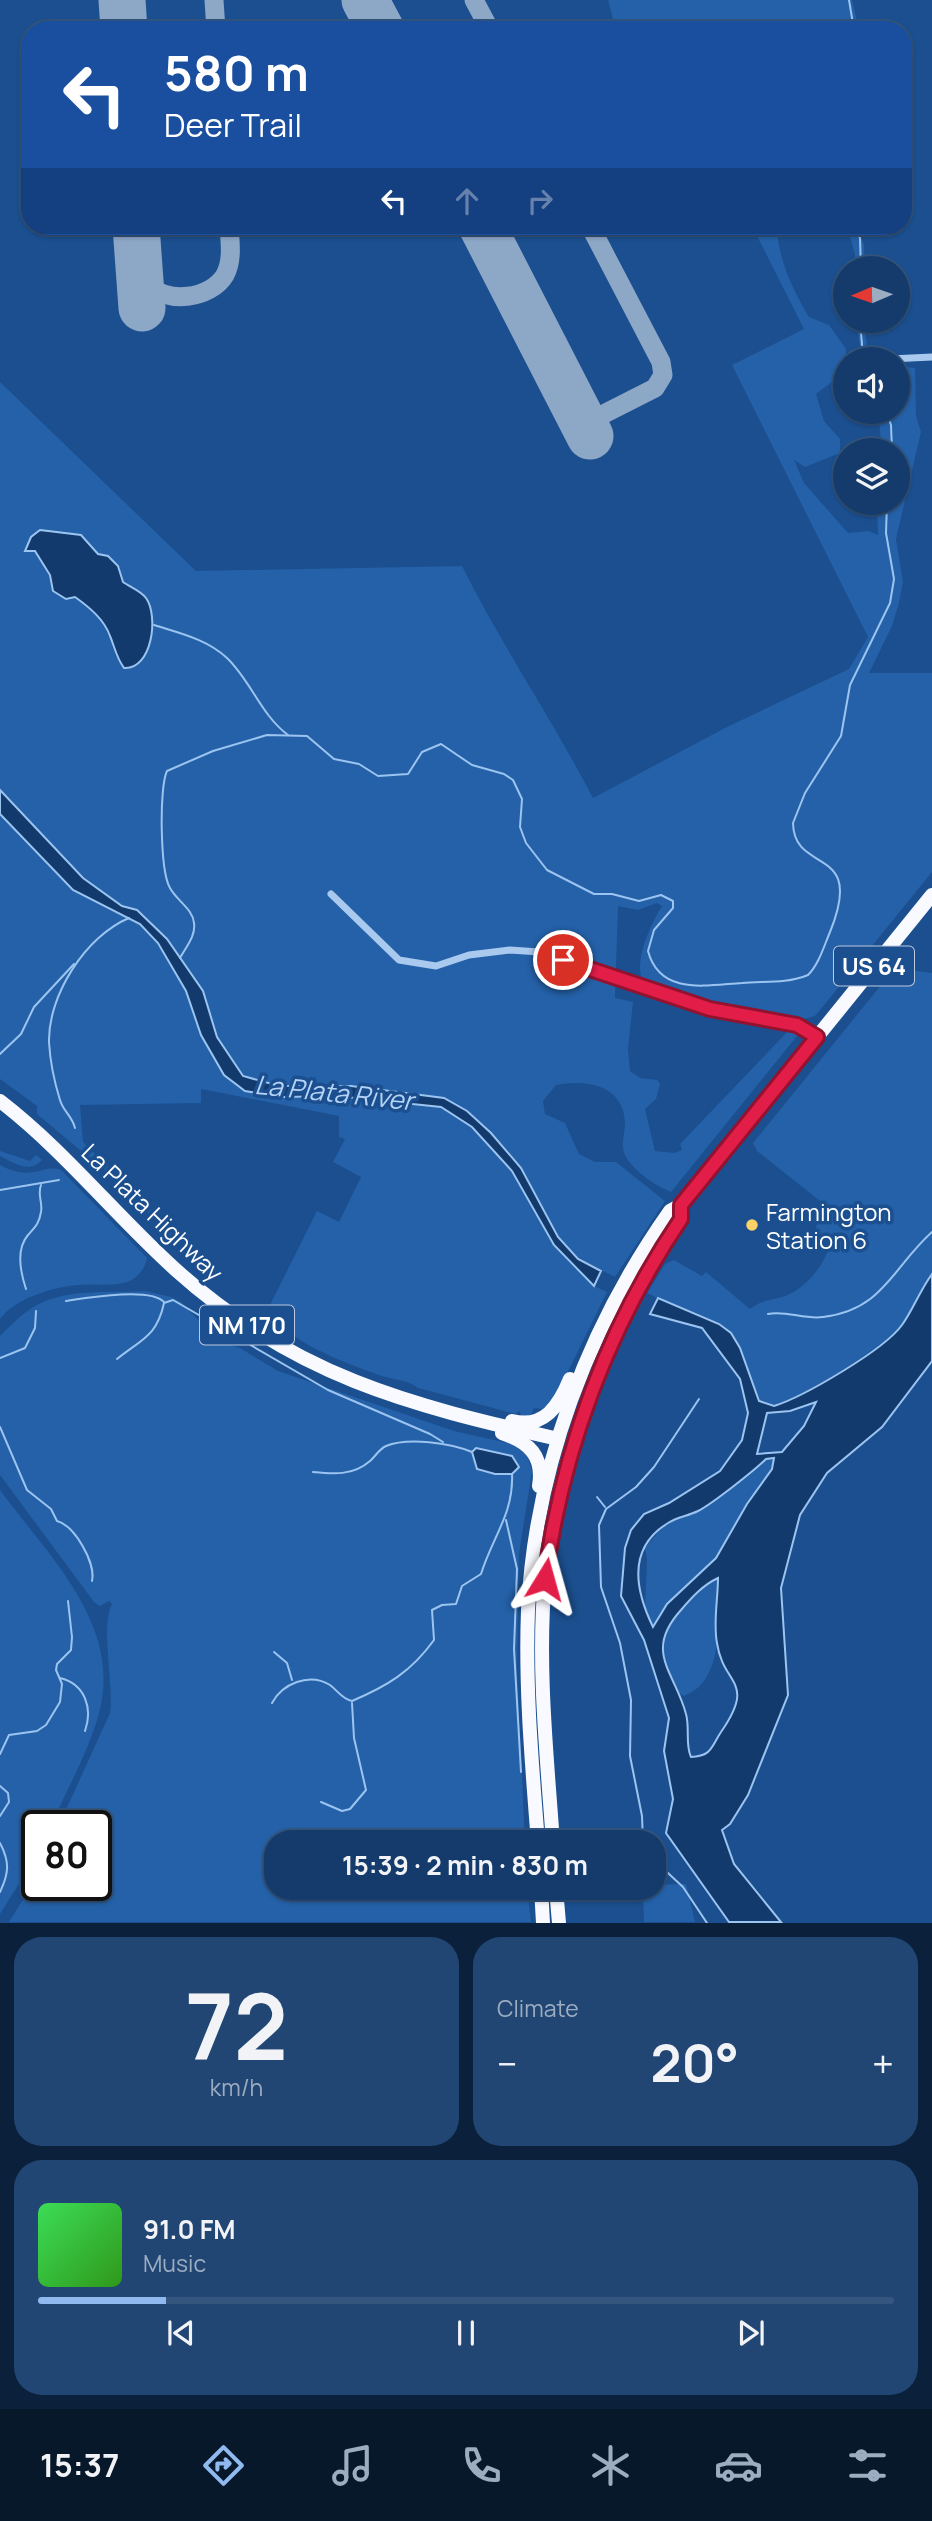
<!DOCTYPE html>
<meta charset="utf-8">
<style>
:root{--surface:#143b6b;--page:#214673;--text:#f1f3f6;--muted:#9dadc1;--line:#33557e;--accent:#90b9f0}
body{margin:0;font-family:Manrope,sans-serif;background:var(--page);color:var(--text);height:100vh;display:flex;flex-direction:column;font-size:26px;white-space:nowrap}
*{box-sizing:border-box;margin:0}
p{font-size:23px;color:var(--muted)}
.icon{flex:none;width:38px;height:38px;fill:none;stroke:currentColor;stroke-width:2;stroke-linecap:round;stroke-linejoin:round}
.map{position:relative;height:1923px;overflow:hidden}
.panel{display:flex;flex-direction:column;gap:14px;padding:14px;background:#0b203b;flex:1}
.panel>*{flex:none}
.guide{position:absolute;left:21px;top:21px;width:891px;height:214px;border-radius:28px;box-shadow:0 2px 5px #0004,0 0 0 2px var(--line);background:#1a4fa0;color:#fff;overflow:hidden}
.needle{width:46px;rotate:268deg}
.tools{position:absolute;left:833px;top:256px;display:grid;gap:14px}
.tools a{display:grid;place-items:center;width:77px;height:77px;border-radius:50%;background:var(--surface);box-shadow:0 2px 5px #0004,0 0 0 2px var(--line);font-size:35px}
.speed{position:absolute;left:21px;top:1810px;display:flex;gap:14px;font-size:35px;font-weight:700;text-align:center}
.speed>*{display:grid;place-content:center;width:91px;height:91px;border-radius:50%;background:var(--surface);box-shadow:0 2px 5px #0004,0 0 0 2px var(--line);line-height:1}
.speed .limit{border:4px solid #111;border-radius:10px;background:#fff;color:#111}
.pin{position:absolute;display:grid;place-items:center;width:60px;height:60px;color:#fff;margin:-30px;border:4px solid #fff;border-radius:50%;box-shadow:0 2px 7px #0007}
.me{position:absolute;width:77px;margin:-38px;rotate:8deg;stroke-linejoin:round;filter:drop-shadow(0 0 5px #0008)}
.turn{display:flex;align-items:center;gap:24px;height:147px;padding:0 28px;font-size:32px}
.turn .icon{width:91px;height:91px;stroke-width:2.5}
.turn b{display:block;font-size:49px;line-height:60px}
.lanes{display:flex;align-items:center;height:66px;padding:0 28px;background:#0003;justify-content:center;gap:35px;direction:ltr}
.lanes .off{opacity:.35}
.big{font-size:52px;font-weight:700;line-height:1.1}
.panel .tile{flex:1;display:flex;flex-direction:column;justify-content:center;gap:10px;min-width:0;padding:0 24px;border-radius:28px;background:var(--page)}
.panel .dial{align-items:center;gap:0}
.dial b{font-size:91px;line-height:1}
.song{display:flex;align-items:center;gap:21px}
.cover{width:84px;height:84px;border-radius:10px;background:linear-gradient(135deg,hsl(130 70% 55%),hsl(110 70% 35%))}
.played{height:7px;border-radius:4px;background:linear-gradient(90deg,var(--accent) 15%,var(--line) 15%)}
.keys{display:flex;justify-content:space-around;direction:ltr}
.heat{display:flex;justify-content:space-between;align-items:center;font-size:38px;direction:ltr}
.panel .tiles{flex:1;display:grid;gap:14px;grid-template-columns:1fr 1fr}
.tile:last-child{grid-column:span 2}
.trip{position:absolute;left:264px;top:1830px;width:402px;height:70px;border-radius:28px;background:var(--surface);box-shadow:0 2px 5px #0004,0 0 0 2px var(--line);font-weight:700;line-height:70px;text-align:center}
.tab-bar{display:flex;height:112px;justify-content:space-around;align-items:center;background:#08182b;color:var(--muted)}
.tab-bar .icon{width:49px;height:49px}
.tab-bar .current{color:var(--accent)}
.tab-bar b{font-size:32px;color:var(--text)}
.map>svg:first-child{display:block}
.green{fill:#2461a8;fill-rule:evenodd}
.water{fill:#123a6d;stroke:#9cc4f0;stroke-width:2;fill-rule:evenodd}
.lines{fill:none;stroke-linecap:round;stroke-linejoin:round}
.stream{stroke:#9cc4f0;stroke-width:2}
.taxiway{stroke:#8da7c7;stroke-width:19}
.runway{stroke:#8da7c7;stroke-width:47}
.minor{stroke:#a9c9ee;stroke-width:7}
.trunk{stroke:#f8faff;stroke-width:14}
.route-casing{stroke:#92132f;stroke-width:18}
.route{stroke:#e11d48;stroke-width:12}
.poi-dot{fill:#ffd166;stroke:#1b4f8f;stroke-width:2.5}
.labels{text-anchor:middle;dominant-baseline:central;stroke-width:7;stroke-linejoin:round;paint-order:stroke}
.shield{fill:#1b4f8f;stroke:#bbcadd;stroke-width:2}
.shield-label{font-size:23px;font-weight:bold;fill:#fff}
.poi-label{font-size:24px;fill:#fff;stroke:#1b4f8f;text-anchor:start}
.street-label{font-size:24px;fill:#fff;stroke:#1b4f8f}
.water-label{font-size:26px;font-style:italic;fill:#b5d3f5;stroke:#1b4f8f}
</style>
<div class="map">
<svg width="932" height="1923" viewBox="0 0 932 1923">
<rect width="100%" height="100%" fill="#1b4f8f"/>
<g class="green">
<path d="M608 0H852L859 30H616Z"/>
<path d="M752 226H783L777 233C781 265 793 290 809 317L829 325 846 349 845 372 816 394 824 421 840 439V453L805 467 794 460 804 483 848 533 869 531 878 535 877 502H898V450H882L878 411H898V366L915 368 916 416 921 432 896 539 903 582 899 603 892 626 869 673H932V872L816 1015C793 1031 668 994 642 979 634 959 652 922 662 906L657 903 638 910 618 906 615 998 633 1002 628 1049 630 1071 640 1078 657 1080 660 1084 656 1099 645 1109 655 1151 674 1153 682 1150 680 1144 790 1029 793 1028 797 1036 671 1192C656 1186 633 1171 625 1155 620 1145 625 1133 625 1123 624 1085 586 1079 556 1085L543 1101 545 1114 565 1123 579 1154 595 1162H616L665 1201 615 1277 578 1259 558 1237 520 1168 491 1133 467 1111 444 1098 351 1086H279L243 1076 217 1037 203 991 137 910C86 897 36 828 0 790V382L196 571 462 566C502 646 552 719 593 798L727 727 849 669 868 637 732 365 804 329ZM40 530 81 535 98 554 108 556 118 566 123 582 145 596 116 658C106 620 92 601 54 591 50 573 42 555 26 546Z"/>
<path d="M847 226H857L864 245 865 268H855V254Z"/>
<path d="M856 320H864L867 346 860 347Z"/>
<path d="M0 814 73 890 140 924 158 943 186 991 201 1035 224 1075 279 1097 336 1096 441 1107 472 1127 512 1171 554 1245 594 1286 607 1292 555 1398 542 1409 534 1408 530 1416H522L519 1411 516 1414 418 1388C408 1380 395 1380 382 1376 351 1365 275 1339 270 1305L317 1211 339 1222 361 1177 333 1162 345 1139 339 1137V1116L201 1089V1103L80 1105 83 1142 119 1177 117 1181 37 1114V1106L0 1079Z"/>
<path d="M899 963 910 970 932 973V1274C920 1290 913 1310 902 1325 889 1343 788 1408 769 1405L759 1401 740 1348 731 1333 719 1324 686 1313 647 1293 665 1264 674 1260 702 1276 706 1272 750 1309C762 1299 771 1301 785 1296 804 1290 829 1261 829 1242L816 1229 820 1201 757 1151 753 1143Z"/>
<path d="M0 1151 30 1161 36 1155 42 1160C29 1174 14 1163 0 1156Z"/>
<path d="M0 1165C34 1183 41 1163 61 1170L147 1258C146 1267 137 1279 127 1282 112 1287 94 1283 78 1285 53 1287 16 1298 0 1319Z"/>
<path d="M125 1183 175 1236 173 1239 122 1187Z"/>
<path d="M145 1291 171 1297 181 1302 220 1342 240 1348 278 1371 454 1431 512 1444 527 1455 532 1471 519 1554 517 1666 525 1843H276V1854H267L269 1888H527L531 1922H9L30 1888 96 1885V1825H59L110 1713C114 1683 100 1627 112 1604L109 1601 100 1606 94 1602 0 1475V1336C13 1323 26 1309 43 1302 73 1289 113 1293 145 1291Z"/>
<path d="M774 1458 772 1469 747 1504 716 1559 667 1604 653 1628 645 1611 647 1559 645 1548 664 1525 713 1502 766 1459Z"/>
<path d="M0 1490C48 1556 125 1626 98 1717 87 1754 67 1790 51 1825H37V1855L0 1914Z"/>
<path d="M718 1578C717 1616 727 1680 684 1696 675 1692 672 1684 668 1675 653 1632 681 1598 718 1578Z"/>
<path d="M686 1884 695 1922H644L643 1888H654L655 1885Z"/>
</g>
<g class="water">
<path d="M40 530 81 535 98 554 108 556 118 566 123 582C130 587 141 591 146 598 159 616 152 670 124 668 116 657 115 648 110 636 104 619 89 607 75 597L66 599 53 591 50 575 35 551H25L31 537Z"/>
<path d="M0 790 83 878 122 906 137 910 167 939 203 991 217 1037 243 1076 279 1086H351L444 1098 467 1111 491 1133 521 1168 558 1237 578 1259 601 1271 594 1286 554 1245 512 1171 472 1127 441 1107 336 1096 280 1097 245 1091 224 1075 201 1035 186 991 158 943 140 924 73 890 0 814Z"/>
<path d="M932 1274V1361L882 1427 827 1473 800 1515 781 1588 788 1695 748 1795 730 1824 722 1830 734 1864 781 1922H729L666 1833 673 1799 664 1751 669 1718 644 1640 621 1596 625 1548 631 1530 644 1514 669 1503 720 1471 742 1440 748 1413 740 1379 702 1328 650 1314 658 1298 719 1324 731 1333 740 1348 759 1401 774 1406C803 1397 884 1350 902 1325 913 1310 920 1290 932 1274ZM816 1402 804 1426 782 1452 757 1454 767 1413 790 1411ZM774 1458 772 1469 747 1504 716 1558 667 1604 653 1627C635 1590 627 1548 668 1523 677 1517 688 1516 698 1511 712 1504 755 1470 766 1459ZM718 1578C718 1599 713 1623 717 1643 723 1686 757 1680 721 1732 711 1747 712 1756 691 1757 685 1745 690 1728 686 1714 675 1672 643 1652 681 1610 692 1597 703 1585 718 1578Z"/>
<path d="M476 1448 512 1456 519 1467 512 1474H495L477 1469 472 1452Z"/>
</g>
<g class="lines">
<g class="stream">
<path d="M849 0 854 30"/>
<path d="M853 226 860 238 861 268"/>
<path d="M860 320 862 345"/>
<path d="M886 411 891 425 892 450"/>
<path d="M154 625C179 633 207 639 227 658 251 681 261 715 288 735"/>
<path d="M180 958C186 947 196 936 194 923 193 909 177 901 170 888 160 871 159 787 167 771L213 751 267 735 307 736 334 759 359 764 378 776 408 774 422 752 441 744 472 765 504 774 513 780 522 799 520 827 526 843 547 870 594 894H612L639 901 661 895 673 901V908L654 930 648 951C660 996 707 985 742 983 764 981 786 984 808 975 819 964 824 946 830 932 866 843 794 876 793 823L805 793 841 736 850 685 890 603 894 579 886 533 887 502"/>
<path d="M0 1054 21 1034 34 1007 74 964"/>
<path d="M75 1128C72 1116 63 1111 60 1100 55 1084 50 1060 49 1042 48 995 86 936 129 918"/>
<path d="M0 1190 59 1180"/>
<path d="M26 1289C21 1274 15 1250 28 1235 35 1227 39 1224 41 1212 43 1202 37 1195 41 1185"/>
<path d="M66 1301C86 1298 150 1287 164 1302"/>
<path d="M768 1314C786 1310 805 1320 823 1317 883 1310 892 1268 932 1232"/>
<path d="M0 1358 25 1348 35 1328 36 1311"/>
<path d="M117 1359C142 1339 157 1336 164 1303L173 1300 328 1390 430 1434 443 1442"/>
<path d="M0 1427 27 1490 51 1509 57 1521C75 1526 96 1563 92 1581"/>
<path d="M313 1472C333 1474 353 1476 370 1461 375 1457 379 1449 386 1446 408 1437 450 1443 472 1452"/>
<path d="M597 1497 605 1507"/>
<path d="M506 1520 517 1569 514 1649 521 1772"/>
<path d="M274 1652 287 1663 292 1680"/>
<path d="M60 1678C85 1684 93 1708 85 1731"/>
<path d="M272 1703C282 1684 309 1672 330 1685 338 1691 342 1699 352 1701 387 1686 411 1672 434 1640L432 1610 442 1605 456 1604 462 1586 481 1574C492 1538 514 1513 512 1474"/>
<path d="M0 1754 9 1735 37 1731 46 1725 60 1702 62 1684 56 1670 57 1664 71 1650 72 1637 68 1601"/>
<path d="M0 1786 8 1793 9 1802 0 1816"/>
<path d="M321 1802 342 1811 350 1809 366 1790 354 1738 352 1703"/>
<path d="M0 1843C10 1862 9 1873 0 1892"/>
<path d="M643 1843 642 1816 630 1756 631 1700 620 1643 601 1587 599 1525 606 1509 636 1487 654 1467 699 1399"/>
<path d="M654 1860 683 1887 707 1923"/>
</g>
<g class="taxiway">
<path d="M214 0 216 30"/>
<path d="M474 0 490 30"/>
<path d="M139 257C141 265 142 275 147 283 165 305 211 299 225 275 233 260 230 242 229 226"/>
<path d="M584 424 655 388 663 375 661 362 590 226"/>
</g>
<g class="runway">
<path d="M122 0 124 30"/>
<path d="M365 0 381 30"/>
<path d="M136 226 142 308"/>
<path d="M482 226 590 436"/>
</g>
<g class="minor">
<path d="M890 359 932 357"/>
<path d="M331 894 399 960 436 966 469 955 510 950 539 952 710 1009 797 1025 816 1037"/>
</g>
<g class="trunk">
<path d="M0 1101C65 1151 115 1215 176 1270 294 1376 409 1405 558 1439"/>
<path d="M512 1421C544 1429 559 1406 570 1379"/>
<path d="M502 1433C529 1442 544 1456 539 1486"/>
<path d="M538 1843C532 1765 525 1688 528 1610 535 1467 588 1327 670 1211L681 1205 932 895"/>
<path d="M553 1843C547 1756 537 1665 545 1578 558 1450 610 1325 681 1219V1205"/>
<path d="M541 1888 543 1923"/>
<path d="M556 1888 559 1923"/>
</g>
</g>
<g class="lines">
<defs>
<path id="route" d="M545 1579C562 1450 608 1327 681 1219V1205L817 1037 797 1025 710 1009 563 960"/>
</defs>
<use href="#route" class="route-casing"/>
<use href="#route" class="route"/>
</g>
<circle class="poi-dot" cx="752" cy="1225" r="7"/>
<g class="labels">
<g class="shield">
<rect x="834" y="946.5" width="80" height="39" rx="5"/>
<rect x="200" y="1305.5" width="94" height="39" rx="5"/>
</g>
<g class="shield-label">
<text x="874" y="966">US 64</text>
<text x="247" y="1325">NM 170</text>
</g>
<g class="poi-label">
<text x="766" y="1211">Farmington<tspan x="766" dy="28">Station 6</tspan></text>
</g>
<g class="street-label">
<text transform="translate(153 1212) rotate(44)">La Plata Highway</text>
</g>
<g class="water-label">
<text transform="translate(334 1092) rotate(6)">La Plata River</text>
</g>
</g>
</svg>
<div class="tools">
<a><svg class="needle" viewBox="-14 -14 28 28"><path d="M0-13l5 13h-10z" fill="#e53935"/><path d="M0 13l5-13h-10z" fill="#9dadc1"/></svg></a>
<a><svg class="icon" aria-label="sound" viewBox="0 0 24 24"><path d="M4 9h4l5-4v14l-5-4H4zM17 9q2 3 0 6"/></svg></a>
<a><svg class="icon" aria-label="layers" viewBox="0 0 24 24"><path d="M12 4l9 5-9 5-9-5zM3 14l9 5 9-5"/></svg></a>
</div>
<div class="speed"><div class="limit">80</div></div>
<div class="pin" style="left:563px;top:960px;background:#d93025"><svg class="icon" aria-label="arrive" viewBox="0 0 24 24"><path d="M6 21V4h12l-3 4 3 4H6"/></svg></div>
<svg class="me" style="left:545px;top:1579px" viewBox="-20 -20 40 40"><path d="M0-17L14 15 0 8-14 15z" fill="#e11d48" stroke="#fff" stroke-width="4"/></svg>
<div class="trip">15:39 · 2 min · 830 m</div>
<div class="guide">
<div class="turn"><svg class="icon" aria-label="left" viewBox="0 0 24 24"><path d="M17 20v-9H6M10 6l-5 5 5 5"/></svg><div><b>580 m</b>Deer Trail</div></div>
<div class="lanes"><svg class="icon" aria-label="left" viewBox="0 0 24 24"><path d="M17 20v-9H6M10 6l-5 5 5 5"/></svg><svg class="icon off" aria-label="ahead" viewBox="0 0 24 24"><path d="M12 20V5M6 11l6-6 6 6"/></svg><svg class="icon off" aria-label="right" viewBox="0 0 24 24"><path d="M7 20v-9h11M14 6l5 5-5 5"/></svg></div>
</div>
</div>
<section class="panel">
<div class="tiles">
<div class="tile dial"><b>72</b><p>km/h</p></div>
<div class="tile"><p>Climate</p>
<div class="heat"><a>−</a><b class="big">20°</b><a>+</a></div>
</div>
<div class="tile">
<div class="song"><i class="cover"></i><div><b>91.0 FM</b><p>Music</p></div></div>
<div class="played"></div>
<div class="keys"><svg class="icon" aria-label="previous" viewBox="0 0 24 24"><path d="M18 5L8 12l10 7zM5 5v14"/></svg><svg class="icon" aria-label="pause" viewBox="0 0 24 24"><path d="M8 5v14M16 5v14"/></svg><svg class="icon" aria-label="next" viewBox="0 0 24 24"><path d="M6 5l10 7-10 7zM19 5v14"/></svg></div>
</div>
</div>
</section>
<nav class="tab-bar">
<b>15:37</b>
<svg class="icon current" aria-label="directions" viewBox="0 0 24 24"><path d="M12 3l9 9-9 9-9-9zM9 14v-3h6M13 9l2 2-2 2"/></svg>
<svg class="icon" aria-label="music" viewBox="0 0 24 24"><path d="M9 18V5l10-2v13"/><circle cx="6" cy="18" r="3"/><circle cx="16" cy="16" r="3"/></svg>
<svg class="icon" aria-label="phone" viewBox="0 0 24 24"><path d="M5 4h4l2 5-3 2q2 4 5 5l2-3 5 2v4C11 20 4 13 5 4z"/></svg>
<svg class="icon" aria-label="climate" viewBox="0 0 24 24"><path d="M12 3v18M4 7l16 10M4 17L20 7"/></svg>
<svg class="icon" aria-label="car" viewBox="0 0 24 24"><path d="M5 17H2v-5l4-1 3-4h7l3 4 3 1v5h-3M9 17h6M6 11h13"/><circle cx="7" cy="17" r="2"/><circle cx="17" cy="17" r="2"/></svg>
<svg class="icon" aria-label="filters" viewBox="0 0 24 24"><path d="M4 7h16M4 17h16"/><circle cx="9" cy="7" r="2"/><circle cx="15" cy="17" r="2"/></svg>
</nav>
